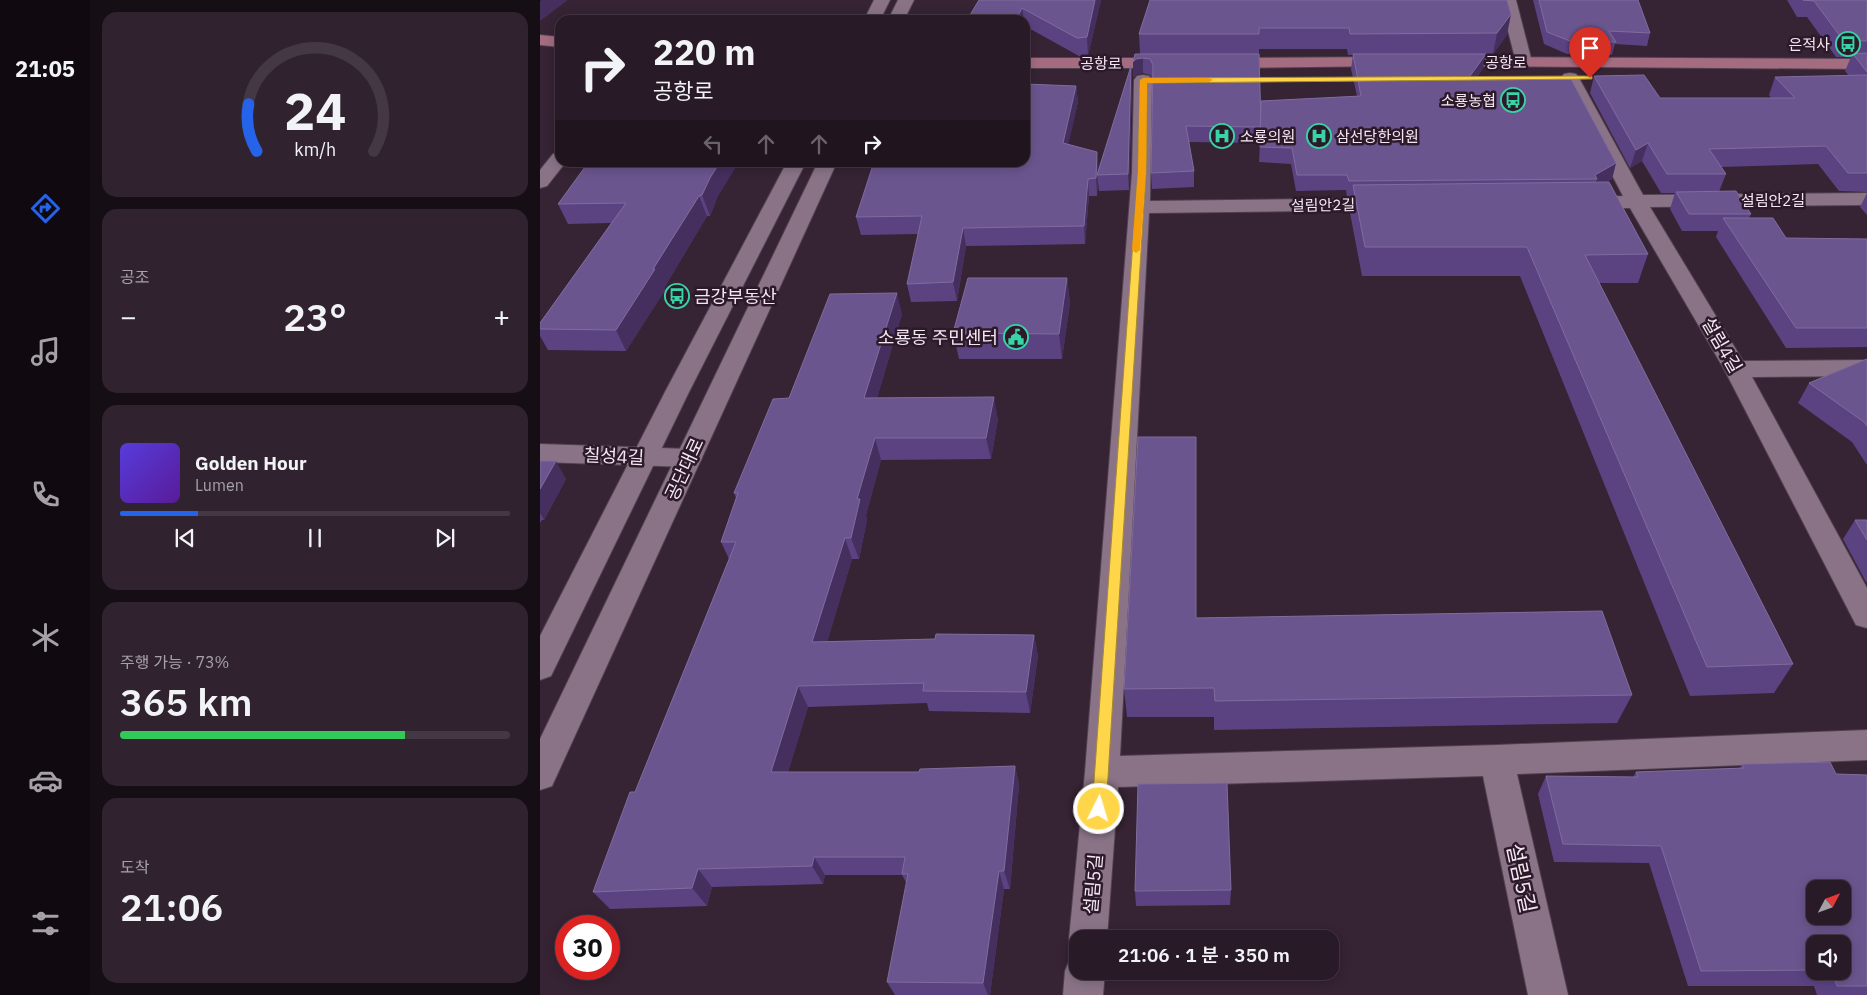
<!DOCTYPE html>
<html lang="ko">
<meta charset="utf-8">
<style>
:root{--surface:#281a27;--page:#30232f;--text:#f1f3f6;--muted:#a5a1a7;--line:#443844;--accent:#2563eb}
body{margin:0;font-family:"IBM Plex Sans","Noto Sans KR",sans-serif;background:var(--page);color:var(--text);height:100vh;display:flex;flex-direction:column;font-size:19px;white-space:nowrap}
*{box-sizing:border-box;margin:0}
p{font-size:16px;color:var(--muted)}
.icon{flex:none;width:28px;height:28px;fill:none;stroke:currentColor;stroke-width:2;stroke-linecap:round;stroke-linejoin:round}
.map{position:relative;flex:1;overflow:hidden}
.sheet{display:flex;flex-direction:column;gap:12px;padding:12px;background:#160e15;width:450px}
.sheet>*{flex:none}
.guide{position:absolute;left:15px;top:15px;width:475px;height:152px;border-radius:15px;box-shadow:0 2px 12px #0003,0 0 0 1px var(--line);background:#281a27;color:var(--text);overflow:hidden}
.needle{width:32px;rotate:49deg}
.fabs{position:absolute;left:1266px;top:880px;display:grid;gap:10px}
.fabs a{display:grid;place-items:center;width:45px;height:45px;border-radius:10px;background:var(--surface);box-shadow:0 2px 12px #0003,0 0 0 1px var(--line);font-size:25px}
.speed{position:absolute;left:15px;top:915px;display:flex;gap:10px;font-size:25px;font-weight:700;text-align:center}
.speed>*{display:grid;place-content:center;width:65px;height:65px;border-radius:50%;background:var(--surface);box-shadow:0 2px 12px #0003,0 0 0 1px var(--line);line-height:1}
.speed .limit{border:8px solid #d22;background:#fff;color:#111}
.pin{position:absolute;display:grid;place-items:center;width:42px;height:42px;color:#fff;margin:-51px -21px;border-radius:50% 50% 50% 0;rotate:-45deg;box-shadow:0 0 5px #0007}
.pin .icon{rotate:45deg}
.me{position:absolute;width:55px;margin:-28px;rotate:5deg;stroke-linejoin:round;filter:drop-shadow(0 0 4px #0008)}
.turn{display:flex;align-items:center;gap:18px;height:105px;padding:0 15px;font-size:22px}
.turn .icon{width:65px;height:65px;stroke-width:2.5}
.turn b{display:block;font-size:35px;line-height:42px}
.lanes{display:flex;align-items:center;height:48px;padding:0 15px;background:#0003;justify-content:center;gap:25px;direction:ltr}
.lanes .off{opacity:.35}
.big{font-size:38px;font-weight:600;line-height:1.1}
.sheet .card{flex:1;display:flex;flex-direction:column;justify-content:center;gap:8px;min-width:0;padding:0 18px;border-radius:15px;background:var(--page)}
.sheet .dial{align-items:center;gap:0}
.dial svg{height:130px;overflow:visible;fill:none;stroke:var(--line);stroke-width:7;stroke-linecap:round;text-anchor:middle}
.dial text{fill:var(--text);stroke:none}
.song{display:flex;align-items:center;gap:15px}
.cover{width:60px;height:60px;border-radius:8px;background:linear-gradient(135deg,hsl(250 70% 55%),hsl(270 70% 35%))}
.played{height:5px;border-radius:2px;background:linear-gradient(90deg,var(--accent) 20%,var(--line) 20%)}
.keys{display:flex;justify-content:space-around;direction:ltr}
.heat{display:flex;justify-content:space-between;align-items:center;font-size:28px;direction:ltr}
.charge{height:8px;border-radius:4px;background:linear-gradient(90deg,#34c759 73%,var(--line) 0)}
.trip{position:absolute;left:529px;top:930px;width:270px;height:50px;border-radius:15px;background:var(--surface);box-shadow:0 2px 12px #0003,0 0 0 1px var(--line);font-weight:600;line-height:50px;text-align:center}
main{display:flex;flex:1;min-height:0}
.tab-bar{display:flex;flex-direction:column;width:90px;justify-content:space-around;align-items:center;background:#100a10;color:var(--muted)}
.tab-bar .icon{width:35px;height:35px}
.tab-bar .active{color:var(--accent)}
.tab-bar b{font-size:22px;color:var(--text)}
.map>svg:first-child{display:block}
.lines{fill:none;stroke-linecap:round;stroke-linejoin:round}
.street-casing{stroke:#51414f;stroke-width:2}
.secondary-casing{stroke:#51414f;stroke-width:2}
.primary-casing{stroke:#51414f;stroke-width:2}
.street{fill:#8a7387;fill-rule:evenodd}
.secondary{fill:#8a7387;fill-rule:evenodd}
.primary{fill:#a46c81;fill-rule:evenodd}
.wall{fill:#5b4382;fill-rule:evenodd}
.shaded-wall{fill:#452f5e}
.building{fill:#6b558e;stroke:#806c9e;fill-rule:evenodd}
.route{fill:#ffd54a;stroke:#a68a30}
.slow{fill:#f59e0b}
.labels{text-anchor:middle;dominant-baseline:central;stroke-width:5;stroke-linejoin:round;paint-order:stroke}
.far-poi-label{font-size:15px;fill:#f4e7f2;stroke:#2c1a2a;text-anchor:end}
.far-street-label{font-size:15px;fill:#f4e7f2;stroke:#2c1a2a}
.poi-label{font-size:18px;fill:#f4e7f2;stroke:#2c1a2a;text-anchor:start}
.street-label{font-size:18px;fill:#f4e7f2;stroke:#2c1a2a}
.near-street-label{font-size:21px;fill:#f4e7f2;stroke:#2c1a2a}
</style>
<main>
<nav class="tab-bar">
<b>21:05</b>
<svg class="icon active" aria-label="directions" viewBox="0 0 24 24"><path d="M12 3l9 9-9 9-9-9zM9 14v-3h6M13 9l2 2-2 2"/></svg>
<svg class="icon" aria-label="music" viewBox="0 0 24 24"><path d="M9 18V5l10-2v13"/><circle cx="6" cy="18" r="3"/><circle cx="16" cy="16" r="3"/></svg>
<svg class="icon" aria-label="phone" viewBox="0 0 24 24"><path d="M5 4h4l2 5-3 2q2 4 5 5l2-3 5 2v4C11 20 4 13 5 4z"/></svg>
<svg class="icon" aria-label="climate" viewBox="0 0 24 24"><path d="M12 3v18M4 7l16 10M4 17L20 7"/></svg>
<svg class="icon" aria-label="car" viewBox="0 0 24 24"><path d="M5 17H2v-5l4-1 3-4h7l3 4 3 1v5h-3M9 17h6M6 11h13"/><circle cx="7" cy="17" r="2"/><circle cx="17" cy="17" r="2"/></svg>
<svg class="icon" aria-label="filters" viewBox="0 0 24 24"><path d="M4 7h16M4 17h16"/><circle cx="9" cy="7" r="2"/><circle cx="15" cy="17" r="2"/></svg>
</nav>
<section class="sheet">
<div class="card dial"><svg viewBox="0 0 100 80">
<path d="M14 69A42 42 0 1 1 86 69"/>
<path d="M14 69A42 42 0 0 1 9 40" stroke="#2563eb"/>
<text x="50" y="56" font-size="32" font-weight="700">24</text>
<text x="50" y="72" font-size="11">km/h</text>
</svg></div>
<div class="card"><p>공조</p>
<div class="heat"><a>−</a><b class="big">23°</b><a>+</a></div>
</div>
<div class="card">
<div class="song"><i class="cover"></i><div><b>Golden Hour</b><p>Lumen</p></div></div>
<div class="played"></div>
<div class="keys"><svg class="icon" aria-label="previous" viewBox="0 0 24 24"><path d="M18 5L8 12l10 7zM5 5v14"/></svg><svg class="icon" aria-label="pause" viewBox="0 0 24 24"><path d="M8 5v14M16 5v14"/></svg><svg class="icon" aria-label="next" viewBox="0 0 24 24"><path d="M6 5l10 7-10 7zM19 5v14"/></svg></div>
</div>
<div class="card"><p>주행 가능 · 73%</p><b class="big">365 km</b><div class="charge"></div></div>
<div class="card"><p>도착</p><b class="big">21:06</b></div>
</section>
<div class="map">
<svg width="1327" height="995" viewBox="0 0 1327 995">
<rect width="100%" height="100%" fill="#362334"/>
<g class="lines">
<defs>
<g id="street">
<path d="M960 0H976L992 62 990 66H978L976 62Z"/>
<path d="M1030 73 1036 74 1039 78 1103 195 1327 193V205L1110 207 1203 361 1327 360V376L1212 377 1327 588V628L1316 625 1184 369 1090 208H1041L1034 206 1031 202 1034 198 1083 196 1021 78 1024 74Z"/>
<path d="M603 75 609 76 612 80 610 201 848 198 855 200 858 204 855 208 848 210 609 213 580 756 957 745 1327 730V760L977 774 1028 995H988L943 776 578 787 567 939H538V954L534 953 529 939 545 772 592 172 594 80 597 76Z"/>
<path d="M20 152V162H26L7 186 0 188V170L13 154Z"/>
<path d="M0 444 149 449 158 451 162 458 158 465 149 467 0 462Z"/>
<path d="M538 954V971H565L563 995H523L525 971 531 957Z"/>
</g>
<g id="secondary">
<path d="M334 0H350L340 20H324Z"/>
<path d="M358 0H374L364 20H348Z"/>
<path d="M247 162H266L149 392 11 676 0 680V636L125 392Z"/>
<path d="M278 162H297L12 786 0 790V739Z"/>
</g>
<g id="primary">
<path d="M0 35 20 37V47L0 45Z"/>
<path d="M848 57 854 58 856 62 854 66 684 68 678 67 676 63 678 59 684 58Z"/>
<path d="M906 57 1327 59V69L900 66 898 62 900 58Z"/>
<path d="M485 58H631L637 59 639 63 637 67 631 68H485Z"/>
</g>
</defs>
<use href="#street" class="street-casing"/>
<use href="#secondary" class="secondary-casing"/>
<use href="#primary" class="primary-casing"/>
<use href="#street" class="street"/>
<use href="#secondary" class="secondary"/>
<use href="#primary" class="primary"/>
</g>
<g class="wall">
<path d="M439 0H561L548 56H539L485 26V20H427Z"/>
<path d="M967 0V35L953 54H946L943 68 935 80 1076 163 1072 179 1065 183 1108 254 1098 283H1059L1253 664 1234 693 1150 696 980 276H822L810 213 812 197H807L806 190 756 191 751 164 719 162 720 143 649 142 654 171V187L612 189 611 173 613 79 610 75 603 73 597 74 593 78 600 54 599 34ZM719 49H807L808 55H813L811 69 817 96 721 123Z"/>
<path d="M993 0H1098L1110 33 1107 46 1075 44 1072 55 1027 54 1004 44Z"/>
<path d="M1247 0H1327V192L1299 191 1278 164 1181 167 1186 174 1179 192 1211 214 1209 218 1246 238 1327 239V347L1246 348 1176 237 1178 231H1142L1130 209 1135 193H1121L1102 161 1090 168 1050 93 1054 76 1120 98H1231L1229 95 1235 77 1309 76 1305 71 1311 57H1296L1267 17H1257Z"/>
<path d="M592 82 589 190 559 191 558 182 557 196H549L545 244 426 246 417 301 371 302 367 284 378 234 321 235 316 217 536 86 538 102 528 144 558 171Z"/>
<path d="M52 167 177 198 170 216H167L124 288 125 290 86 351 8 350 0 336V323L71 223 28 224 18 204Z"/>
<path d="M1327 193V215L1320 207Z"/>
<path d="M527 278 530 303 522 359H419L413 333Z"/>
<path d="M362 314 337 398 458 419 451 459 341 460 326 515 327 520 319 559H312L287 642 395 639 494 635 498 656 490 713 389 711 387 703 268 707 248 772H379L475 766 479 785 470 889H464L450 995H355L347 982 367 884 362 875H285L283 884 172 887 167 906 70 909 53 892 95 792 189 559 181 542 196 498 194 493 249 398Z"/>
<path d="M1327 359V465L1312 442 1258 403 1269 383Z"/>
<path d="M0 461 26 479 4 520H2L0 523Z"/>
<path d="M1315 520H1327V582H1326L1303 539Z"/>
<path d="M656 618 1092 695 1077 723 674 730V717H587L584 689Z"/>
<path d="M1202 764 1296 774 1327 775V995H1277L1274 986H1148L1109 863 1014 862 998 794 1006 776 1093 777 1096 772 1199 769ZM1275 944 1302 971H1275Z"/>
<path d="M691 890 690 905 596 906 595 891Z"/>
</g>
<g class="shaded-wall">
<path d="M2 0H28L0 21V1Z"/>
<path d="M555 0H561L548 56 547 37Z"/>
<path d="M482 8 484 20H476Z"/>
<path d="M971 14 967 35 953 54 957 33Z"/>
<path d="M946 54 943 68 924 95 927 80Z"/>
<path d="M603 58V73L597 74 593 78V62L596 59Z"/>
<path d="M591 66 592 82 589 190 588 174Z"/>
<path d="M536 86 538 102 525 160 523 143Z"/>
<path d="M1108 143 1102 161 1090 168 1096 150Z"/>
<path d="M557 152 559 169 558 175H557L558 182 557 196 556 178Z"/>
<path d="M180 162H199L177 198 170 216 162 195 170 178Z"/>
<path d="M1076 163 1072 179 1054 189 1057 179 1055 175Z"/>
<path d="M548 179 549 196 545 244 544 226Z"/>
<path d="M159 196 167 216 124 288 125 290 86 351 76 330Z"/>
<path d="M423 228 426 246 417 301 413 282Z"/>
<path d="M527 278 530 303 522 359 519 334Z"/>
<path d="M357 293 362 314 331 419 324 398Z"/>
<path d="M454 397 458 419 451 459 446 438Z"/>
<path d="M335 438 341 460 326 515 327 520 319 559 311 538 317 499Z"/>
<path d="M16 461 26 479 4 520 0 513V489Z"/>
<path d="M305 538 312 559 281 663 272 642Z"/>
<path d="M494 635 498 656 490 713 486 692Z"/>
<path d="M258 686 268 707 242 792 231 772Z"/>
<path d="M475 766 479 785 470 889 464 871Z"/>
<path d="M274 857 285 875 283 884 272 866Z"/>
<path d="M158 869 172 887 167 906 152 888Z"/>
<path d="M459 871 464 889 450 995H448L443 983Z"/>
</g>
<g class="building">
<path d="M439 0H555L547 37 537 38 482 8 476 20H427Z"/>
<path d="M610 0H967L971 14 957 33 810 34 809 28H719V34H599Z"/>
<path d="M999 0H1098L1110 33 1069 31 1076 42 1030 41 1007 32Z"/>
<path d="M1263 0H1327V41L1303 40 1274 1Z"/>
<path d="M1327 53V72L1313 54Z"/>
<path d="M595 54H719L721 127 646 126 654 171 611 173 613 65 610 59 603 58 596 59 593 62Z"/>
<path d="M813 54H946L927 80 1031 79 1076 163 1055 175 1057 179 809 181 807 175H757L752 148 720 147 721 101 821 96Z"/>
<path d="M591 66 588 174 557 175Z"/>
<path d="M1104 75 1120 98H1255L1235 77 1327 75V173H1308L1286 146 1169 149 1186 174H1127L1108 143 1096 150 1054 76Z"/>
<path d="M485 84 536 86 523 143 557 152 556 178 548 179 544 226 423 228 413 282 367 284 382 216 316 217 334 162H485Z"/>
<path d="M54 162H180L170 178 162 195 159 196 113 269H115L76 330 0 329V323L86 203 18 204 45 167H52Z"/>
<path d="M1069 182 1108 254 1045 255 1253 664 1167 667 987 247H825L813 185Z"/>
<path d="M1196 191 1211 214H1149L1136 192Z"/>
<path d="M1183 218H1233L1246 238 1327 239V328H1256Z"/>
<path d="M428 278H527L519 334 413 333Z"/>
<path d="M357 293 324 398 454 397 446 438H335L317 499H320L311 538H305L272 642 395 639 396 634 494 635 486 692 383 691 384 683 258 686 231 772H379L380 769 475 766 464 871H459L443 983 347 982 368 874H362L365 857H274L272 866 158 869 152 888 53 892 90 792H95L196 542H181L198 493H194L233 399 249 398 290 294Z"/>
<path d="M1327 359V426L1324 422 1269 383Z"/>
<path d="M598 437H656V618L1062 611 1092 695 675 701 674 688 584 689Z"/>
<path d="M0 461H16L0 489Z"/>
<path d="M1315 520H1327V540Z"/>
<path d="M1290 762 1296 774 1327 775V986H1297L1292 971H1302V944H1275V970L1161 971 1121 846 1023 844 1006 776 1098 777 1096 772 1204 768 1202 764ZM1275 889H1302V916H1275Z"/>
<path d="M687 783 691 890 595 891 598 784Z"/>
</g>
<path class="route" d="M1050 76H1052V79L607 83 606 172 566 809 564 814 559 816 554 814 552 809 598 172 600 80 604 78Z"/>
<path class="slow" d="M604 78H669L673 80 669 82 607 83 606 172 600 250 596 253 592 250 598 172 600 80Z"/>
<defs>
<symbol id="bus-ring" viewBox="-11 -11 22 22"><circle r="9.5" fill="#2c1a2a" stroke="#38d4a6" stroke-width="1.5"/><path d="M-5-6H5V4H4V6H2V4H-2V6H-4V4H-5ZM-3.5-4V0h7V-4ZM-3.5 1.2v1.5H-2V1.2ZM2 1.2v1.5H3.5V1.2Z" fill="#38d4a6"/></symbol>
<symbol id="hospital-ring" viewBox="-11 -11 22 22"><circle r="9.5" fill="#2c1a2a" stroke="#38d4a6" stroke-width="1.5"/><path d="M-5-5h3v3.5h4V-5h3V5h-3V1.5h-4V5h-3Z" fill="#38d4a6"/></symbol>
<symbol id="civic-ring" viewBox="-11 -11 22 22"><circle r="9.5" fill="#2c1a2a" stroke="#38d4a6" stroke-width="1.5"/><path d="M-.6-6.5H3V-4.5H.6V-3L4-1V1h2V6H-6V1h2V-1L-.6-3ZM-1.2 2.5V6h2.4V2.5Z" fill="#38d4a6"/></symbol>
</defs>
<g fill-rule="evenodd">
<use href="#bus-ring" x="1294" y="30" width="28" height="28"/>
<use href="#bus-ring" x="959" y="86" width="28" height="28"/>
<use href="#hospital-ring" x="668" y="122" width="28" height="28"/>
<use href="#hospital-ring" x="765" y="122" width="28" height="28"/>
<use href="#bus-ring" x="123" y="282" width="28" height="28"/>
<use href="#civic-ring" x="462" y="323" width="28" height="28"/>
</g>
<g class="labels">
<g class="far-poi-label">
<text x="1290" y="44">은적사</text>
<text x="956" y="100">소룡농협</text>
<text x="700" y="136" text-anchor="start">소룡의원</text>
<text x="796" y="136" text-anchor="start">삼선당한의원</text>
</g>
<g class="far-street-label">
<text x="966" y="62">공항로</text>
<text x="561" y="63">공항로</text>
<text x="1233" y="200">설림안2길</text>
<text transform="translate(783 205) rotate(-1)">설림안2길</text>
</g>
<g class="poi-label">
<text x="154" y="296">금강부동산</text>
<text x="458" y="337" text-anchor="end">소룡동 주민센터</text>
</g>
<g class="street-label">
<text transform="translate(1182 345) rotate(60)">설림4길</text>
<text transform="translate(74 456) rotate(3)">칠성4길</text>
<text transform="translate(144 469) rotate(-65)">공단대로</text>
<text transform="translate(553 884) rotate(-85)">설림5길</text>
</g>
<g class="near-street-label">
<text transform="translate(982 878) rotate(78)">설림5길</text>
</g>
</g>
</svg>
<div class="fabs">
<a><svg class="needle" viewBox="-14 -14 28 28"><path d="M0-13l5 13h-10z" fill="#e53935"/><path d="M0 13l5-13h-10z" fill="#a5a1a7"/></svg></a>
<a><svg class="icon" aria-label="sound" viewBox="0 0 24 24"><path d="M4 9h4l5-4v14l-5-4H4zM17 9q2 3 0 6"/></svg></a>
</div>
<div class="speed"><div class="limit">30</div></div>
<div class="pin" style="left:1050px;top:78px;background:#d93025"><svg class="icon" aria-label="arrive" viewBox="0 0 24 24"><path d="M6 21V4h12l-3 4 3 4H6"/></svg></div>
<svg class="me" style="left:559px;top:809px" viewBox="-20 -20 40 40"><circle r="17" fill="#ffd54a" stroke="#fff" stroke-width="3"/><path d="M0-11L8 9 0 5-8 9z" fill="#fff"/></svg>
<div class="trip">21:06 · 1 분 · 350 m</div>
<div class="guide">
<div class="turn"><svg class="icon" aria-label="right" viewBox="0 0 24 24"><path d="M7 20v-9h11M14 6l5 5-5 5"/></svg><div><b>220 m</b>공항로</div></div>
<div class="lanes"><svg class="icon off" aria-label="left" viewBox="0 0 24 24"><path d="M17 20v-9H6M10 6l-5 5 5 5"/></svg><svg class="icon off" aria-label="ahead" viewBox="0 0 24 24"><path d="M12 20V5M6 11l6-6 6 6"/></svg><svg class="icon off" aria-label="ahead" viewBox="0 0 24 24"><path d="M12 20V5M6 11l6-6 6 6"/></svg><svg class="icon" aria-label="right" viewBox="0 0 24 24"><path d="M7 20v-9h11M14 6l5 5-5 5"/></svg></div>
</div>
</div>
</main>
